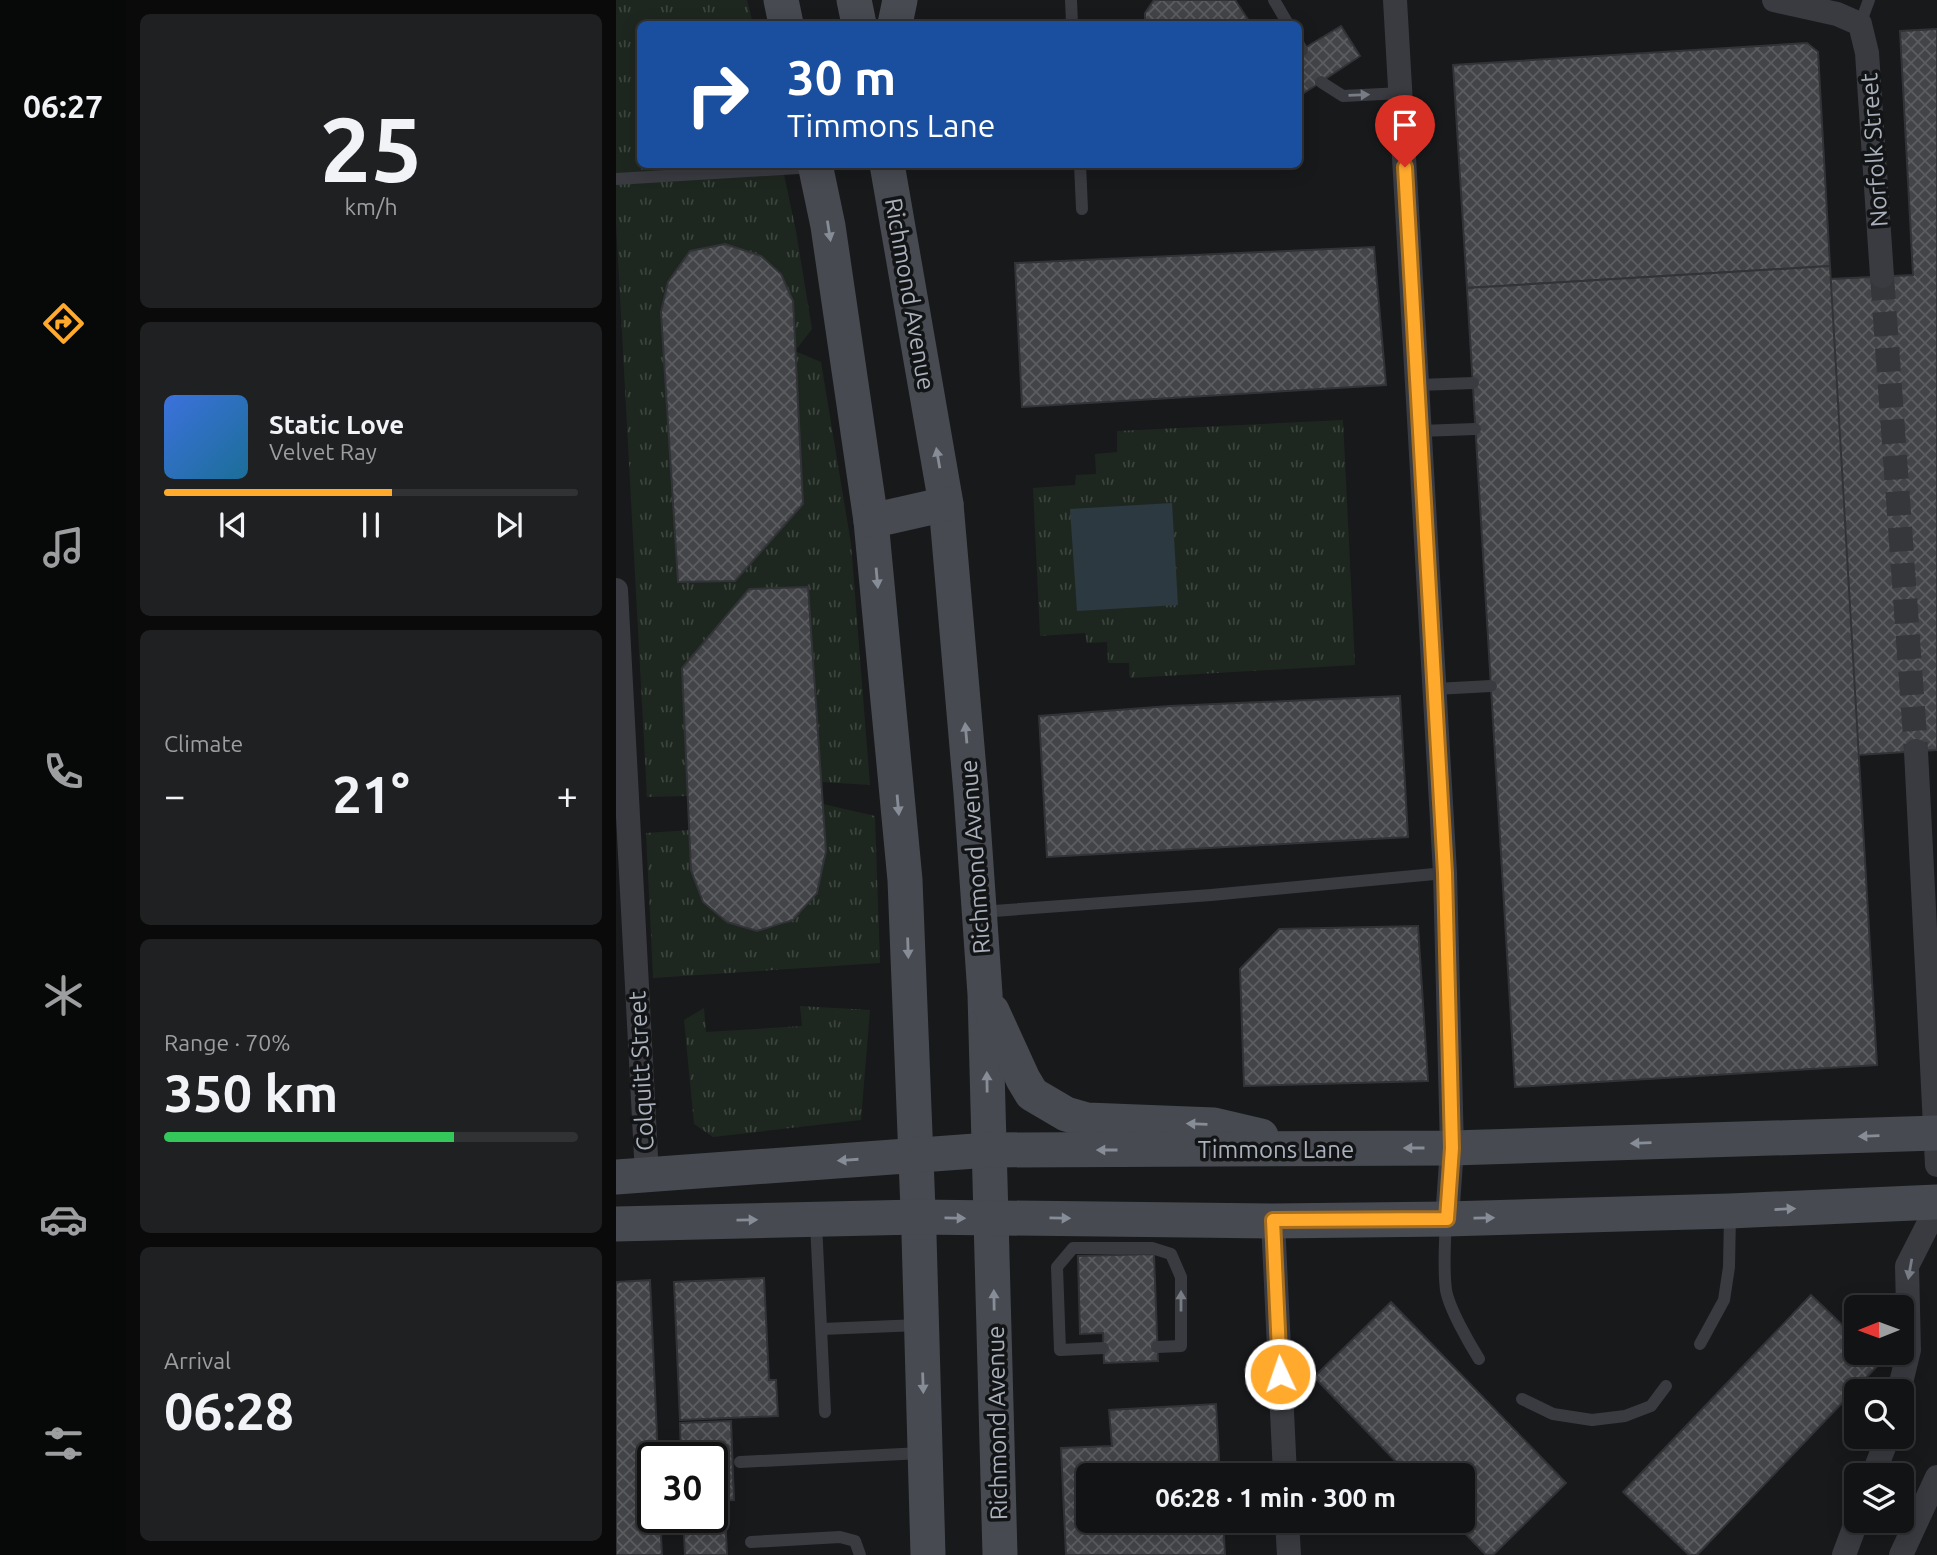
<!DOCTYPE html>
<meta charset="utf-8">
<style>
:root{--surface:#121314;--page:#1f2022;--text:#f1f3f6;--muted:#9c9ea0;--line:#313234;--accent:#ffa92d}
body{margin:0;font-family:Ubuntu,sans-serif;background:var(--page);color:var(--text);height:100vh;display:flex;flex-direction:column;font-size:26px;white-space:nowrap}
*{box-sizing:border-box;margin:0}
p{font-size:23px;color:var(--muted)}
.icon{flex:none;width:38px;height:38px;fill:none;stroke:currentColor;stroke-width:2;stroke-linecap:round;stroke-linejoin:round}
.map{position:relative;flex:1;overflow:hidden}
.drawer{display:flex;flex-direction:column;gap:14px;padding:14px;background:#0a0a0b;width:490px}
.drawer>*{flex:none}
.banner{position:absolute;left:21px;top:21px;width:665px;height:147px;border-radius:10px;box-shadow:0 4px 18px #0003,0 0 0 2px var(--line);background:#1a4fa0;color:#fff;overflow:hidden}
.needle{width:46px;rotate:269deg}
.fabs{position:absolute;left:1228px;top:1295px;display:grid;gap:14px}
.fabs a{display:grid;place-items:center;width:70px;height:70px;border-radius:10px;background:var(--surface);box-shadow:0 4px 18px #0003,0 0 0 2px var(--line);font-size:35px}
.speed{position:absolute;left:21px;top:1442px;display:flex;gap:14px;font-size:35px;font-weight:700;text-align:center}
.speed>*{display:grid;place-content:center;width:91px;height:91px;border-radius:50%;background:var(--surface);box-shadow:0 4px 18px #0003,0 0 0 2px var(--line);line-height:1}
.speed .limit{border:4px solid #111;border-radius:10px;background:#fff;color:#111}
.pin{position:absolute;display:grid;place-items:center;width:60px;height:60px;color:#fff;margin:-72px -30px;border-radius:50% 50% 50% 0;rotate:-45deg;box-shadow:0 0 7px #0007}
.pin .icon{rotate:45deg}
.me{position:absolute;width:77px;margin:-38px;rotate:357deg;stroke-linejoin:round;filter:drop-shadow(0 0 5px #0008)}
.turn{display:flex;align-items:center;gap:24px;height:147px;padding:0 35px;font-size:32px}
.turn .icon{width:91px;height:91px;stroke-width:2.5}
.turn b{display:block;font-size:49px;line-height:60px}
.big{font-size:52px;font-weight:600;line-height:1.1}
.drawer .tile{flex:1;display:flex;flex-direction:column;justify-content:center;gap:10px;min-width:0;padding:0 24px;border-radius:10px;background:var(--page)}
.drawer .dial{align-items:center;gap:0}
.dial b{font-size:91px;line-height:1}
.song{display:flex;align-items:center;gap:21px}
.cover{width:84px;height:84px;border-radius:10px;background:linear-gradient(135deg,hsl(220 70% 55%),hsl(200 70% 35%))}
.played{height:7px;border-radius:4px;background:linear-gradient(90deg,var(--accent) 55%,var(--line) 55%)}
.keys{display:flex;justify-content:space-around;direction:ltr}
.heat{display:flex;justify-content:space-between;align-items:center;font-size:38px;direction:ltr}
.charge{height:10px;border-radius:5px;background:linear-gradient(90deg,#34c759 70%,var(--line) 0)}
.trip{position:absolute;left:460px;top:1463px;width:399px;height:70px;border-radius:10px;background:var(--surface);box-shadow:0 4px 18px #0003,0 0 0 2px var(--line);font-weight:600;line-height:70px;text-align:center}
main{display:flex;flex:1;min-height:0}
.dock{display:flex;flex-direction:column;width:126px;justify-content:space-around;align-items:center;background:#070808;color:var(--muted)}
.dock .icon{width:49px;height:49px}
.dock .on{color:var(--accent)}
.dock b{font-size:32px;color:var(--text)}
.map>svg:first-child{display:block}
.grass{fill:url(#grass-tufts);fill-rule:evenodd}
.water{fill:#2d3941}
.building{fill:url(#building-cross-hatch);stroke:#323337;stroke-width:2}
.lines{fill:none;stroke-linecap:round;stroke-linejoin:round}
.street-tunnel{stroke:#35373b;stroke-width:24;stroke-dasharray:24 12;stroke-linecap:butt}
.lane{stroke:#393b41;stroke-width:12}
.street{stroke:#393b41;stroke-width:24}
.secondary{stroke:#474a51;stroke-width:35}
.oneway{fill:#777c85}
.oneway2{fill:#878d97}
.route-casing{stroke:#a66e1d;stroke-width:18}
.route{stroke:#ffa92d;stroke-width:12}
.labels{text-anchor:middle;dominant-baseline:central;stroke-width:7;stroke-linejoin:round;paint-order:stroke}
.street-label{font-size:24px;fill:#aab1bc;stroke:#131416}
</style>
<main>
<nav class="dock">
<b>06:27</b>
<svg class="icon on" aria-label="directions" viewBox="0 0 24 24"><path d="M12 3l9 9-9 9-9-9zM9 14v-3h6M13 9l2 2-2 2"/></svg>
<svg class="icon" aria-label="music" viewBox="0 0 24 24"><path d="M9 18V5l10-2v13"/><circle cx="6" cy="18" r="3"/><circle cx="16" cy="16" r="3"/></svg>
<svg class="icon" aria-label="phone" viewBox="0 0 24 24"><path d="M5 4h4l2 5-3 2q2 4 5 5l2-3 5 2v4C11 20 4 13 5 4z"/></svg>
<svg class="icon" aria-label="climate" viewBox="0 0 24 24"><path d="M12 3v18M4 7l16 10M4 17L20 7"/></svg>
<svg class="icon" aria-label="car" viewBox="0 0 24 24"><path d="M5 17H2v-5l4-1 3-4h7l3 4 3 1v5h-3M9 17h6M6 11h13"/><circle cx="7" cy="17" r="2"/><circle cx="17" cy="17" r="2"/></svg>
<svg class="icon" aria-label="filters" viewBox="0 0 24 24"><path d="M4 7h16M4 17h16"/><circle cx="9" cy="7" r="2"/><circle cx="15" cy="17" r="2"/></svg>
</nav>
<section class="drawer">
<div class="tile dial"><b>25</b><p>km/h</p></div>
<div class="tile">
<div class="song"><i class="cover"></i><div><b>Static Love</b><p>Velvet Ray</p></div></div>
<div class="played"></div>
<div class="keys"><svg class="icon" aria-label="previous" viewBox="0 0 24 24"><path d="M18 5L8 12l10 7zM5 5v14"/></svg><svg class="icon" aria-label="pause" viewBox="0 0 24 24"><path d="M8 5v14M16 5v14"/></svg><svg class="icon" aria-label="next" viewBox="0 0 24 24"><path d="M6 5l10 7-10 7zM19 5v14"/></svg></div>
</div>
<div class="tile"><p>Climate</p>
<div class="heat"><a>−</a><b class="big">21°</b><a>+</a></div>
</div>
<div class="tile"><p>Range · 70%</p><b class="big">350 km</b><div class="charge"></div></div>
<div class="tile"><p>Arrival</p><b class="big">06:28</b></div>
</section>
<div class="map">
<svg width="1321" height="1555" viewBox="0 0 1321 1555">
<defs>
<pattern id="grass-tufts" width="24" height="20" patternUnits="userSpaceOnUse" patternTransform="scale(1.75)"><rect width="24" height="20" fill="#1e271f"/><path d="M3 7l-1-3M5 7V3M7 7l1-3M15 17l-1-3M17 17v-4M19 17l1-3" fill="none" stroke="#3c443e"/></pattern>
<pattern id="building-cross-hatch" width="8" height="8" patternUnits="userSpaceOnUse" patternTransform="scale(1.75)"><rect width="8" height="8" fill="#424448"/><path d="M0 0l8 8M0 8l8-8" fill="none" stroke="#5b5d60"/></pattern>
</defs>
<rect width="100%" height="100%" fill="#18191b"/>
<g class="grass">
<path d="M0 0H131L137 24H24V164L166 165 180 231 196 329 179 351 205 362 235 544 254 785 205 782 192 587 133 589 66 668 72 796 31 797 0 222ZM109 244C151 257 159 259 176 301L187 504 119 581 62 582 45 312 52 282 74 251Z"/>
<path d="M727 420 739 665 514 678 513 663H492L491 642 471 643 469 633 424 636 417 488 459 485 460 475 480 474 479 454 501 452V431Z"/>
<path d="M207 804 259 816 264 963 37 978 30 833 74 830 87 902 141 931C152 928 168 926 177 919 215 893 210 844 207 804Z"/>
<path d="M184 1006 254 1010 245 1120 97 1137 78 1124 68 1020 88 1008 90 1032 186 1026Z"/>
</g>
<path class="water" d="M556 503 562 605 461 611 454 509Z"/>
<g class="building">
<path d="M538 0H619L635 24H529V13Z"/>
<path d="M725 26 744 56 682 97V52Z"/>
<path d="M1321 29V750L1242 755 1214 279 1297 275 1284 31Z"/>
<path d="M1191 43 1202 52 1214 266 851 288 837 65Z"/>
<path d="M109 244 145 256 165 274 177 301 187 504 119 581 62 582 45 312 52 282 74 251Z"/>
<path d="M758 247 770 385 406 407 399 263Z"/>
<path d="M1214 266 1261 1065 899 1087 851 288Z"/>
<path d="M192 587 210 851 201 893 177 920 141 931 111 922 87 902 75 870 66 668 133 589Z"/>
<path d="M784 696 792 837 431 857 423 716 554 706Z"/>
<path d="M802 926 812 1081 628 1086 624 969 663 929Z"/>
<path d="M538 1254 542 1361 488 1363 487 1333 464 1334 462 1256Z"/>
<path d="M148 1278 153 1380H160L162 1416 64 1420 58 1282Z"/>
<path d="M34 1280 42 1458H37V1517H44L46 1555H0V1282Z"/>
<path d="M1195 1295 1241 1339V1353H1255L1265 1362 1081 1555H1073L1007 1492Z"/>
<path d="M775 1302 950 1483 877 1555H870L837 1521H847V1475H793L698 1377Z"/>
<path d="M600 1404 604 1475H472V1521H607L609 1555H450L445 1448 496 1446 493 1410Z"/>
<path d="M115 1421 118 1500 96 1501V1458H65L64 1423Z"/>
<path d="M109 1512 111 1555H69L67 1517H96V1513Z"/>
</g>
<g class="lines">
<path class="street-tunnel" d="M1266 276 1300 751"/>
<g class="lane">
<path d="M455 0 456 24"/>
<path d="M658 0 672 24"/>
<path d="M1244 24 1253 0"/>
<path d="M682 43 686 50"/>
<path d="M705 82 727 96 785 93"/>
<path d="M464 164 466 209"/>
<path d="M0 179 199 167"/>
<path d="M802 385 857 383"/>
<path d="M804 431 859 429"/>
<path d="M819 689 875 686"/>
<path d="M364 912 595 895 829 873"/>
<path d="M830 1220C829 1243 827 1267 830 1290 833 1308 853 1343 863 1359"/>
<path d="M200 1223 209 1412"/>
<path d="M206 1329 303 1325"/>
<path d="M1084 1344 1108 1300 1113 1267 1114 1215"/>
<path d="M487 1348 444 1350 441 1267 457 1248H536L555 1254 565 1277V1346L541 1347"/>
<path d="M906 1399 937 1414 976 1420 1009 1416 1035 1406 1050 1386"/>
<path d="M124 1462 306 1453"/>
<path d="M135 1542 224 1537 239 1541 244 1555"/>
</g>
<g class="street">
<path d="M779 0 829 873 836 1148 831 1219"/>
<path d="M1158 0 1221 14 1244 24 1251 53 1266 276"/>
<path d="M0 590 31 1175"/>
<path d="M1300 751 1321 1165"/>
<path d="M657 1221 669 1475"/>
<path d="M1283 1391 1293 1350 1291 1266 1321 1207"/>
<path d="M1257 1475 1272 1437"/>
<path d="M671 1521 673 1555"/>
<path d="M1228 1555 1241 1520"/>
<path d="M1285 1555 1321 1477"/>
</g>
<g class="secondary">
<path d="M165 0 170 24"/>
<path d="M238 0 243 24"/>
<path d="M279 24 284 0"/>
<path d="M199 164 212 226 255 521 289 880 303 1235 312 1555"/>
<path d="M271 164 330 504 355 793 369 994 384 1555"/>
<path d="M255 521 330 504"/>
<path d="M376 1011 407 1079 416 1094 450 1114 471 1120 598 1125 645 1136"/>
<path d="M0 1177 373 1150 836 1148 1321 1133"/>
<path d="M0 1224 302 1217 657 1221 831 1219 1114 1211 1321 1202"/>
</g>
</g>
<defs><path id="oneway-solid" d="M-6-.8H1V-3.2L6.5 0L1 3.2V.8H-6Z" transform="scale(1.75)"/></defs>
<g class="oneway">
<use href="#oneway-solid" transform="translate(743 95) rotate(-2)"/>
<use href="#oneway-solid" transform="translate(1294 1269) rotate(100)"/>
<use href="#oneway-solid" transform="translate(565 1301) rotate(-90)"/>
</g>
<g class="oneway2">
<use href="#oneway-solid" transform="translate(213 231) rotate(81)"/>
<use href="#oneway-solid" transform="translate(322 458) rotate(-100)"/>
<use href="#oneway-solid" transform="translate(261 578) rotate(85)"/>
<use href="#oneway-solid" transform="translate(350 733) rotate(-95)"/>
<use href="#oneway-solid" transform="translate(282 805) rotate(85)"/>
<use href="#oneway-solid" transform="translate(292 948) rotate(88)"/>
<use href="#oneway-solid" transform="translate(371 1082) rotate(-91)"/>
<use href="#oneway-solid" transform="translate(581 1124) rotate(-178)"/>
<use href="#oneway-solid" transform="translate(1253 1136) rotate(178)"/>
<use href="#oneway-solid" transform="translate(1025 1143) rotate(178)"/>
<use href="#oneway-solid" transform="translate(798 1148) rotate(180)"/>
<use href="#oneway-solid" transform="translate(491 1150) rotate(180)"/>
<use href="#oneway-solid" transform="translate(232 1160) rotate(176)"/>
<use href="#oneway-solid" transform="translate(1169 1209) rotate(-3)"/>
<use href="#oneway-solid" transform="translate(339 1218) rotate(1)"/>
<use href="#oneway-solid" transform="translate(444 1218) rotate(1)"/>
<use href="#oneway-solid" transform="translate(868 1218) rotate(-1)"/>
<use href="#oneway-solid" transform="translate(131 1220) rotate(-1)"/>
<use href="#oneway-solid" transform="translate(378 1300) rotate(-91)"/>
<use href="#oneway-solid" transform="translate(307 1383) rotate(88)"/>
</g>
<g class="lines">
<defs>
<path id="route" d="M664 1374 657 1220 831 1219 836 1148 829 873 789 167"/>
</defs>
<use href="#route" class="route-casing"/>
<use href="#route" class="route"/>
</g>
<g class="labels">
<g class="street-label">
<text transform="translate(1258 150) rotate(-94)">Norfolk Street</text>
<text transform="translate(294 294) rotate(80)">Richmond Avenue</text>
<text transform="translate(359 857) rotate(-94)">Richmond Avenue</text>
<text transform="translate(25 1071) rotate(-93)">Colquitt Street</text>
<text x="660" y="1149">Timmons Lane</text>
<text transform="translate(381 1423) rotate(-91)">Richmond Avenue</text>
</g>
</g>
</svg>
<div class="fabs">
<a><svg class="needle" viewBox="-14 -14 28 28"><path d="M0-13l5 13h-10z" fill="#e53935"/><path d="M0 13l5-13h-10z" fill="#9c9ea0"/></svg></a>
<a><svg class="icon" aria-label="search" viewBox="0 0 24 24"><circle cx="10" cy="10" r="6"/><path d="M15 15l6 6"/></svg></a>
<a><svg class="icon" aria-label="layers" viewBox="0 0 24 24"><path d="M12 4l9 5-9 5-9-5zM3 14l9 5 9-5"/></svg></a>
</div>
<div class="speed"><div class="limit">30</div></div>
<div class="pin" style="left:789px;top:167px;background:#d93025"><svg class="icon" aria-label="arrive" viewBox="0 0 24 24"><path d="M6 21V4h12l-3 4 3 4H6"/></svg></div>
<svg class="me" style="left:664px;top:1374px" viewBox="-20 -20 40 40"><circle r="17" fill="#ffa92d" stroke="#fff" stroke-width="3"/><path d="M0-11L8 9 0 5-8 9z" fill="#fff"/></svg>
<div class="trip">06:28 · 1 min · 300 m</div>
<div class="banner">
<div class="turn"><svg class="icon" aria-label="right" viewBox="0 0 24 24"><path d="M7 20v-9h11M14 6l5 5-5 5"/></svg><div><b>30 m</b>Timmons Lane</div></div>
</div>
</div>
</main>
